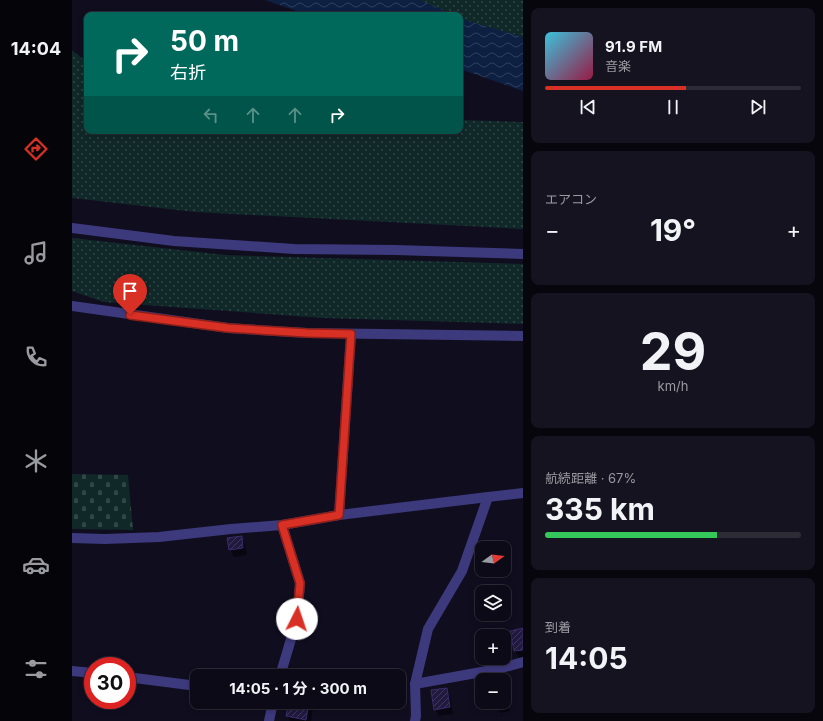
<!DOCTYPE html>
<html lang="ja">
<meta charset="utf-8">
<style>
:root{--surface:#0c0a17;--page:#151320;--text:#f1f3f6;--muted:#9a9aa1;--line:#2c2b36;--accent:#d93025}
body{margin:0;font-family:Inter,"Noto Sans JP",sans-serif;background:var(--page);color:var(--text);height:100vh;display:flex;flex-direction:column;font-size:15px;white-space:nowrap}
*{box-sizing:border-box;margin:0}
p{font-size:13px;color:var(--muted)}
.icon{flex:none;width:22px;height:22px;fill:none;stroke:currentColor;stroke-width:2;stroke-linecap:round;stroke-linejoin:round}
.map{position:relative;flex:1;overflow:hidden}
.panel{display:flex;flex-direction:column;gap:8px;padding:8px;background:#07060d;width:300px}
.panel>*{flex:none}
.top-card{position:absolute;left:12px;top:12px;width:379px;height:122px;border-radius:8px;box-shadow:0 2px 6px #0003,0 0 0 1px var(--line);background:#00695c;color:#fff;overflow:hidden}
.needle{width:26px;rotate:75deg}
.tools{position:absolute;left:403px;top:541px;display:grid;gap:8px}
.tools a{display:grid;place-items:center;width:36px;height:36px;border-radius:8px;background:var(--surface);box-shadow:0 2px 6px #0003,0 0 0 1px var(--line);font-size:20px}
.speed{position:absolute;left:12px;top:657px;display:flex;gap:8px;font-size:20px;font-weight:700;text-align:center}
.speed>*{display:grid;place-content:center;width:52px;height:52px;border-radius:50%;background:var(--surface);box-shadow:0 2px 6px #0003,0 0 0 1px var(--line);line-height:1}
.speed .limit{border:6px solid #d22;background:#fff;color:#111}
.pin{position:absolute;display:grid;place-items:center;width:34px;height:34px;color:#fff;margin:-41px -17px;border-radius:50% 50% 50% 0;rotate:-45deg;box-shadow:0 0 4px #0007}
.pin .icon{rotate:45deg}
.me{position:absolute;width:44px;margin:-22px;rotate:4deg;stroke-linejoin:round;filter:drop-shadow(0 0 3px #0008)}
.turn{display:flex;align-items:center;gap:14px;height:84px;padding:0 20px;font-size:18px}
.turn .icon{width:52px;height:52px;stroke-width:2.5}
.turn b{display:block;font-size:28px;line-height:34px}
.lanes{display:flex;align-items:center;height:38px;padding:0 20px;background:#0003;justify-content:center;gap:20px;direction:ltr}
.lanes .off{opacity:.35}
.big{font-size:30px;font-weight:700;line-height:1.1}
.panel .widget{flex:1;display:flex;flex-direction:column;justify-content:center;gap:6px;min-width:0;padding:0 14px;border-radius:8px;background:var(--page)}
.panel .dial{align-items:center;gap:0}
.dial b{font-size:52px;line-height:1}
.song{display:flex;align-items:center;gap:12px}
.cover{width:48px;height:48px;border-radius:6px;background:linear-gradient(135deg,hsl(190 70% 55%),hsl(340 70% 35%))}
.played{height:4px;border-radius:2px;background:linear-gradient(90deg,var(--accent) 55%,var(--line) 55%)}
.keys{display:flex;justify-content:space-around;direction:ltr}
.heat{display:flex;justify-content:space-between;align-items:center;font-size:22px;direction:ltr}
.charge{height:6px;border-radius:3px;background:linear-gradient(90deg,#34c759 67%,var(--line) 0)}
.trip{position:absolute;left:118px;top:669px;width:216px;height:40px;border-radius:8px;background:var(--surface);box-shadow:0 2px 6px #0003,0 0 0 1px var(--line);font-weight:700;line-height:40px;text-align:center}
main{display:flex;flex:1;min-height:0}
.tabs{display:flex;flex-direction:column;width:72px;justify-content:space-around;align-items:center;background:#050409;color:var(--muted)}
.tabs .icon{width:28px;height:28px}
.tabs .active{color:var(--accent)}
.tabs b{font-size:18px;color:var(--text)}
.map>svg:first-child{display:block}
.grass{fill:url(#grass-dots)}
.cemetery{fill:url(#cemetery-stones)}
.water{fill:url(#water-waves)}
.shadow{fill:#0007}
.building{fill:url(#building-hatch);stroke:#3a2c6b}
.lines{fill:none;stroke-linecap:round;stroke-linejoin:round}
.street{stroke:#3d397d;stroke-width:10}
.route-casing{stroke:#8d1f18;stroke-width:10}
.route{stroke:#d93025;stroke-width:7}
</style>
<main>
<nav class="tabs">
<b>14:04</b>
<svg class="icon active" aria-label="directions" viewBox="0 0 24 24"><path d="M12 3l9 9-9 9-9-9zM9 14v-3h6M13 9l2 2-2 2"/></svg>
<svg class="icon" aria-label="music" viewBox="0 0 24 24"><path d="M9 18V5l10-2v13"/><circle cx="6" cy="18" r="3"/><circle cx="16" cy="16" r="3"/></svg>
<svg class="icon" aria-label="phone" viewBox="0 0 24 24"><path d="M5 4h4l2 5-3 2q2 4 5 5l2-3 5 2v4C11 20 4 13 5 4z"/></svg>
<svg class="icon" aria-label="climate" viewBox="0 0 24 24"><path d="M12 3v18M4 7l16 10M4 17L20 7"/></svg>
<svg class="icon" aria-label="car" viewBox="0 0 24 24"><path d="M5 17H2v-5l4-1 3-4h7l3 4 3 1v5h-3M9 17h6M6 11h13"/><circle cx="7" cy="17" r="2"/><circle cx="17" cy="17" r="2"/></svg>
<svg class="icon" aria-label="filters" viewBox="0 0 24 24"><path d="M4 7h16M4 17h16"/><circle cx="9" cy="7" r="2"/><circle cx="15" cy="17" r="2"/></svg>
</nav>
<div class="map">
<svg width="451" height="721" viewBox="0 0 451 721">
<defs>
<pattern id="grass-dots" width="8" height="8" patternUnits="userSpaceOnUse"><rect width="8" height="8" fill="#102828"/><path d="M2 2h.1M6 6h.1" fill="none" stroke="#324648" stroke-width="1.8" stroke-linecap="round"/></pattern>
<pattern id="cemetery-stones" width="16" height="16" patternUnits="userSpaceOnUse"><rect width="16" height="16" fill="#102828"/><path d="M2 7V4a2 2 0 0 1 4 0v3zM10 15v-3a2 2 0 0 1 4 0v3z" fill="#324648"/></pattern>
<pattern id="water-waves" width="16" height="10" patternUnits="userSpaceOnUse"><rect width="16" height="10" fill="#0d2042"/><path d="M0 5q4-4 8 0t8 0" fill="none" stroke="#2f3f5e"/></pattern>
<pattern id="building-hatch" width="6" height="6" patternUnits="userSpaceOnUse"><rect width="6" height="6" fill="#22193f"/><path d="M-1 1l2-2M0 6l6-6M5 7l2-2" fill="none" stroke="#41395c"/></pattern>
</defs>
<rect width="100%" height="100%" fill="#100d1f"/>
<g class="grass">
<path d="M271 0H451V61L388 51V15H293Z"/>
<path d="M0 50 15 62V131H388V120L451 122V229L123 212 0 198Z"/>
<path d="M0 238 153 255 451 264V324L251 318 32 302 0 291Z"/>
</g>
<path class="cemetery" d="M0 474 56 475 61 530 0 529Z"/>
<g class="water">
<path d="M193 0H348L382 15H236Z"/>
<path d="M388 18 396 21 451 37V91L388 69Z"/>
</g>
<g class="shadow">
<path d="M169 537 173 544 175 555 162 557 158 550Z"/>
<path d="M451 629V657L447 658 443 651 439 632Z"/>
<path d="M432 687 438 711 428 713 424 706 423 702H432Z"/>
<path d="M374 689 378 696 381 714 367 716 363 709Z"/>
<path d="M218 702H242L239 721H218L215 716Z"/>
</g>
<g class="building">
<path d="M170 536 171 548 157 550 155 538Z"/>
<path d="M451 628V650L442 651 438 631Z"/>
<path d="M375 688 378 707 362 710 359 690Z"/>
<path d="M432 694 434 704 423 706 422 702H432Z"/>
<path d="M217 702H237L234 720 214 716Z"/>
</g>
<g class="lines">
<g class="street">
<path d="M0 228 102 241 222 249 323 250 451 254"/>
<path d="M0 306 156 328 235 333 451 336"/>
<path d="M267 515 279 334"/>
<path d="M0 538 33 539 87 537 159 529 210 525 267 515 416 497 451 493"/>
<path d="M0 671 21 673"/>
<path d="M208 676 225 619 228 583 210 525"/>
<path d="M55 677 125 686"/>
<path d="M343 684 426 669 451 662"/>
<path d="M197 721 201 702"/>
<path d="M343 721 344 716 343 684 356 629 390 571 416 497"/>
</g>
</g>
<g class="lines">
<defs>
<path id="route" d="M58 315 156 328 235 333 279 334 267 515 210 525 228 583 225 619"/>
</defs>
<use href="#route" class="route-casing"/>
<use href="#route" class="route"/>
</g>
</svg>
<div class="tools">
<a><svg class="needle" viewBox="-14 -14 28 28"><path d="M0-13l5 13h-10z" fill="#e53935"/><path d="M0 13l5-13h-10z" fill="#9a9aa1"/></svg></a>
<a><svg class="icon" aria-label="layers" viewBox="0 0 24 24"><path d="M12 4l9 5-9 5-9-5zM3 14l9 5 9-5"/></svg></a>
<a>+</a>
<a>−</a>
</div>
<div class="speed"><div class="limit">30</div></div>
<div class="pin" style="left:58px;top:315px;background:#d93025"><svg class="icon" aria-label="arrive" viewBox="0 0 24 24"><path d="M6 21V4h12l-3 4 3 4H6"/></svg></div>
<svg class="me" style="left:225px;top:619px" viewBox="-20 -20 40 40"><circle r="19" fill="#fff"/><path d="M0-13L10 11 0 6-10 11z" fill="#d93025"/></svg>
<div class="trip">14:05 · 1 分 · 300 m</div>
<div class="top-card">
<div class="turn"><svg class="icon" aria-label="right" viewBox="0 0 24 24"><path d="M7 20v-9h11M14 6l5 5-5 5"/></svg><div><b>50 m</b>右折</div></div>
<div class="lanes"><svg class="icon off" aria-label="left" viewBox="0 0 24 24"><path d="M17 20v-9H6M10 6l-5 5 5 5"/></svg><svg class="icon off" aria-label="ahead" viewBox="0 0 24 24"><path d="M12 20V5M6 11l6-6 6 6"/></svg><svg class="icon off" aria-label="ahead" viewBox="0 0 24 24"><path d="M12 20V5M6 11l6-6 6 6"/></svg><svg class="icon" aria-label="right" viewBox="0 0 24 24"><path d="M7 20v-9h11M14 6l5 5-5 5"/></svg></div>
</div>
</div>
<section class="panel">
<div class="widget">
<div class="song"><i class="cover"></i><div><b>91.9 FM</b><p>音楽</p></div></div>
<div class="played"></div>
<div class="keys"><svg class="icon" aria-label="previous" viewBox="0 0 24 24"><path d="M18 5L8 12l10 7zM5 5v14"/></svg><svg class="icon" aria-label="pause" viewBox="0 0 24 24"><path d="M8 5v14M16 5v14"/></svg><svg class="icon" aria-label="next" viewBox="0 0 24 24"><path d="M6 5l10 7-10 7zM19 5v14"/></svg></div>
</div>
<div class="widget"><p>エアコン</p>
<div class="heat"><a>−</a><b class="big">19°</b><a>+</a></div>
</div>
<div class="widget dial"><b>29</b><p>km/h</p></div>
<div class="widget"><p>航続距離 · 67%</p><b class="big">335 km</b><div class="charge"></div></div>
<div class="widget"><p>到着</p><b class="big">14:05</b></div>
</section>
</main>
